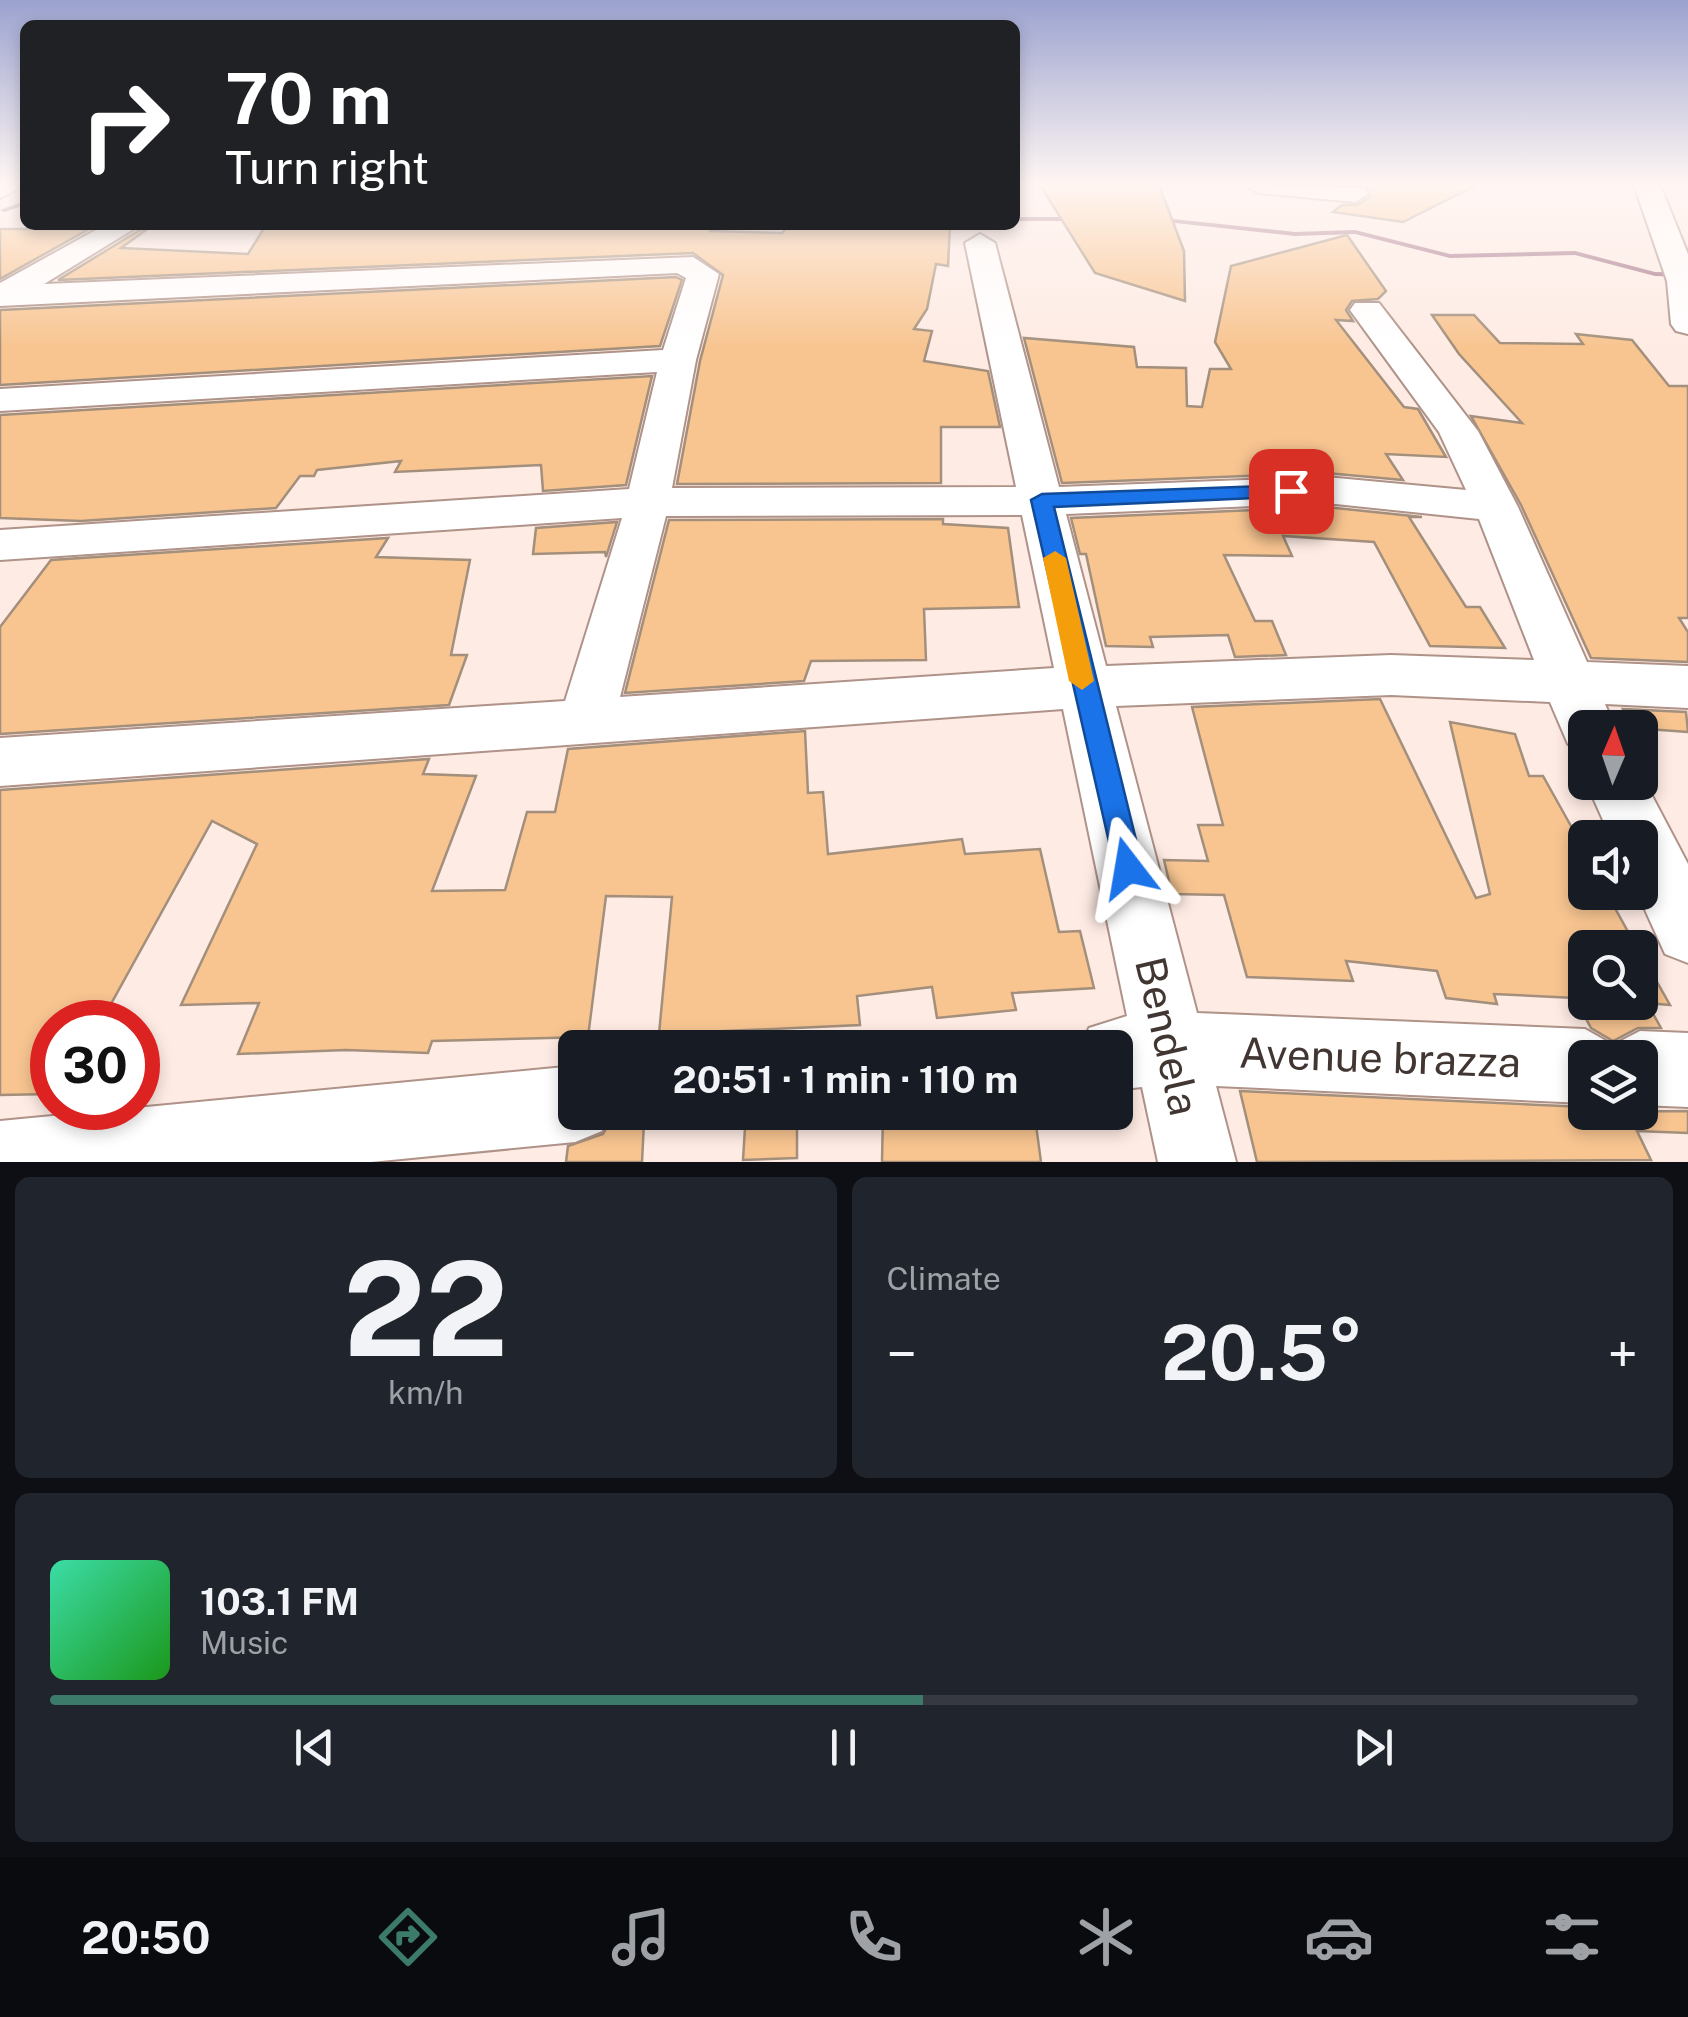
<!DOCTYPE html>
<meta charset="utf-8">
<style>
:root{--surface:#171b24;--page:#20242c;--text:#f1f3f6;--muted:#9ea1a6;--line:#363941;--accent:#3c7b6a}
body{margin:0;font-family:"Public Sans",sans-serif;background:var(--page);color:var(--text);height:100vh;display:flex;flex-direction:column;font-size:38px;white-space:nowrap}
*{box-sizing:border-box;margin:0}
p{font-size:32px;color:var(--muted)}
.icon{flex:none;width:55px;height:55px;fill:none;stroke:currentColor;stroke-width:2;stroke-linecap:round;stroke-linejoin:round}
.map{position:relative;height:1162px;overflow:hidden}
.details{display:flex;flex-direction:column;gap:15px;padding:15px;background:#0d0f14;flex:1}
.details>*{flex:none}
.guide{position:absolute;left:20px;top:20px;width:1000px;height:210px;border-radius:15px;box-shadow:0 5px 15px #0003;background:#202124;color:#fff;overflow:hidden}
.needle{width:65px;rotate:2deg}
.fabs{position:absolute;left:1568px;top:710px;display:grid;gap:20px}
.fabs a{display:grid;place-items:center;width:90px;height:90px;border-radius:15px;background:var(--surface);box-shadow:0 5px 15px #0003;font-size:50px}
.speed{position:absolute;left:30px;top:1000px;display:flex;gap:20px;font-size:50px;font-weight:700;text-align:center}
.speed>*{display:grid;place-content:center;width:130px;height:130px;border-radius:50%;background:var(--surface);box-shadow:0 5px 15px #0003;line-height:1}
.speed .limit{border:15px solid #d22;background:#fff;color:#111}
.pin{position:absolute;display:grid;place-items:center;width:85px;height:85px;color:#fff;margin:-42px;border-radius:20px;box-shadow:0 5px 15px #0006}
.me{position:absolute;width:110px;margin:-55px;rotate:346deg;stroke-linejoin:round;filter:drop-shadow(0 0 8px #0008)}
.turn{display:flex;align-items:center;gap:35px;height:210px;padding:0 40px;font-size:45px}
.turn .icon{width:130px;height:130px;stroke-width:2.5}
.turn b{display:block;font-size:70px;line-height:85px}
.big{font-size:75px;font-weight:700;line-height:1.1}
.details .card{flex:1;display:flex;flex-direction:column;justify-content:center;gap:15px;min-width:0;padding:0 35px;border-radius:15px;background:var(--page)}
.details .dial{align-items:center;gap:0}
.dial b{font-size:130px;line-height:1}
.song{display:flex;align-items:center;gap:30px}
.cover{width:120px;height:120px;border-radius:15px;background:linear-gradient(135deg,hsl(160 70% 55%),hsl(120 70% 35%))}
.played{height:10px;border-radius:5px;background:linear-gradient(90deg,var(--accent) 55%,var(--line) 55%)}
.keys{display:flex;justify-content:space-around;direction:ltr}
.heat{display:flex;justify-content:space-between;align-items:center;font-size:55px;direction:ltr}
.details .tiles{flex:1;display:grid;gap:15px;grid-template-columns:1fr 1fr}
.card:last-child{grid-column:span 2}
.trip{position:absolute;left:558px;top:1030px;width:575px;height:100px;border-radius:15px;background:var(--surface);box-shadow:0 5px 15px #0003;font-weight:700;line-height:100px;text-align:center}
.tabs{display:flex;height:160px;justify-content:space-around;align-items:center;background:#090b0e;color:var(--muted)}
.tabs .icon{width:70px;height:70px}
.tabs .current{color:var(--accent)}
.tabs b{font-size:45px;color:var(--text)}
.map>svg:first-child{display:block}
.lines{fill:none;stroke-linecap:round;stroke-linejoin:round}
.stream{fill:#a06f85;fill-rule:evenodd}
.building{fill:#f8c591;stroke:#a38f7b;stroke-width:2.5}
.street-casing{stroke:#af9288;stroke-width:4}
.street{fill:#fff;fill-rule:evenodd}
.route{fill:#1a73e8;stroke:#114b97;stroke-width:2.5}
.slow{fill:#f59e0b}
.labels{text-anchor:middle;dominant-baseline:central;stroke-width:8;stroke-linejoin:round;paint-order:stroke}
.near-street-label{font-size:42px;fill:#423632;stroke:#fff}
</style>
<div class="map">
<svg width="1688" height="1162" viewBox="0 0 1688 1162">
<rect width="100%" height="100%" fill="#feebe4"/>
<g class="lines">
<g class="stream">
<path d="M25 201V205L4 212 0 210Z"/>
<path d="M1015 217H1077L1081 219 1077 221H1015Z"/>
<path d="M1154 217 1295 232 1355 230 1450 254 1575 251 1655 272 1688 273V277L1655 276 1575 255 1450 258 1355 234 1295 236 1157 221H1154Z"/>
</g>
</g>
<g class="building">
<path d="M1040 185H1159L1184 251 1185 301 1095 273Z"/>
<path d="M1366 185H1477L1403 222 1333 212 1342 205H1357L1370 197Z"/>
<path d="M266 225H712L710 231 782 233 789 225H950L948 266 936 264 927 309 914 329 932 331 924 361 988 371 1000 427H941V483L677 484 700 361 723 275 693 253 58 280 140 230H146L121 248 248 254Z"/>
<path d="M0 229H89L0 279Z"/>
<path d="M1347 235 1386 291 1378 299 1352 301 1346 310 1353 321 1336 320 1404 407 1418 409 1446 457 1386 454 1403 480 1326 473 1062 483 1024 338 1134 347 1137 367 1186 368 1187 406 1202 407 1210 369H1231L1215 342 1231 266Z"/>
<path d="M676 277 682 280 660 346 0 385V310Z"/>
<path d="M1432 315H1474L1500 343 1583 344 1576 334 1632 340 1669 386H1688V618H1679L1688 632V662L1591 658 1521 505 1471 416 1522 423 1459 354Z"/>
<path d="M652 376 626 485 543 491 541 465 395 472 401 461 317 470 314 476H300L276 508 81 521 0 518V415Z"/>
<path d="M1326 507 1422 517H1409L1466 607H1480L1505 648 1430 646 1374 542 1283 536 1292 556 1224 555 1255 621H1272L1286 655 1235 657 1228 635 1150 637 1153 647 1106 646 1086 554H1080L1071 518Z"/>
<path d="M943 519V524L1008 528 1019 607 924 609 926 660 811 661 804 681 625 693 669 520Z"/>
<path d="M617 522 606 557 605 552 533 554 536 528Z"/>
<path d="M388 538 376 557 470 560 451 655H467L449 705 0 734V627L51 560Z"/>
<path d="M1380 699 1476 898 1490 894 1450 722 1515 734 1529 776H1543L1581 844 1585 892H1606L1637 948H1585V1002H1640V952L1670 1005 1647 1003 1661 1028H1638L1613 1041 1591 1028 1575 998 1494 994 1497 1004 1446 998 1437 971 1346 961 1353 981 1247 977 1224 895 1172 894 1164 860 1208 861 1198 825H1223L1192 707Z"/>
<path d="M1623 709 1686 712 1688 732 1634 728Z"/>
<path d="M805 731 808 793 823 792 828 854 962 839 965 854 1040 849 1059 932 1080 931 1094 988 1012 993 1016 1010 937 1018 932 987 857 996 860 1025 659 1034 672 897 606 896 588 1037 432 1041 428 1053 346 1050 238 1054 259 1003 181 1005 257 844 212 821 101 1022H52V1094L0 1095V790L429 759 423 774 476 776 432 891 505 890 527 812H555L568 749Z"/>
<path d="M1240 1091 1585 1107V1112L1688 1111V1133L1637 1131 1651 1160 1257 1162Z"/>
<path d="M746 1112H797V1158L743 1160Z"/>
<path d="M883 1112H930L931 1121 1035 1117 1041 1162H882Z"/>
<path d="M644 1122 642 1162H566L568 1146 603 1134 608 1125Z"/>
</g>
<g class="lines">
<defs>
<g id="street">
<path d="M0 185H25L0 198Z"/>
<path d="M1245 185 1365 188 1368 194 1355 202 1258 193Z"/>
<path d="M1634 185H1660L1688 254V334L1676 331 1671 324 1667 281Z"/>
<path d="M105 225H140L44 284 693 257 719 274 696 360 672 488 1016 487 965 243 980 234 995 243 1059 487 1326 477 1466 490 1439 432 1350 310 1355 303H1379L1478 431 1518 507 1587 662 1688 666V708L1605 704 1615 728H1585V749L1568 744 1550 702 1391 695 1116 706 1197 1013 1585 1029 1613 1045 1640 1031 1688 1033V1107L1640 1105V1058H1585V1103L1216 1086 1236 1162H1158L1142 1087 1115 1090V1048H1081L1089 1028 1127 1016 1063 709 0 786V738L565 701 622 518 0 560V530L629 489 657 372 0 411V389L663 350 686 278 677 273 0 306V283ZM1326 503 1479 519 1534 660 1391 655 1106 666 1066 514ZM1022 515 1054 668 620 697 666 516Z"/>
<path d="M1640 773 1688 864V963L1665 954 1637 892 1640 838H1611L1586 782H1640Z"/>
<path d="M575 1066V1112H609L602 1131 575 1142 371 1162H0V1121Z"/>
</g>
</defs>
<use href="#street" class="street-casing"/>
<use href="#street" class="street"/>
</g>
<linearGradient id="sky" x2="0" y2="1"><stop stop-color="#9ba2cf"/><stop offset="0.53" stop-color="#fff6f3"/><stop offset="1" stop-color="#fff6f3" stop-opacity="0"/></linearGradient>
<rect width="1688" height="347" fill="url(#sky)"/>
<path class="route" d="M1291 485 1298 486V496L1054 507 1143 868 1138 877 1128 882 1117 877 1031 500 1042 494Z"/>
<path class="slow" d="M1055 551 1066 558 1094 681 1082 690 1069 681 1043 558Z"/>
<g class="labels">
<g class="near-street-label">
<text transform="translate(1168 1036) rotate(77)">Bendela</text>
<text transform="translate(1380 1057) rotate(2)">Avenue brazza</text>
</g>
</g>
</svg>
<div class="fabs">
<a><svg class="needle" viewBox="-14 -14 28 28"><path d="M0-13l5 13h-10z" fill="#e53935"/><path d="M0 13l5-13h-10z" fill="#9ea1a6"/></svg></a>
<a><svg class="icon" aria-label="sound" viewBox="0 0 24 24"><path d="M4 9h4l5-4v14l-5-4H4zM17 9q2 3 0 6"/></svg></a>
<a><svg class="icon" aria-label="search" viewBox="0 0 24 24"><circle cx="10" cy="10" r="6"/><path d="M15 15l6 6"/></svg></a>
<a><svg class="icon" aria-label="layers" viewBox="0 0 24 24"><path d="M12 4l9 5-9 5-9-5zM3 14l9 5 9-5"/></svg></a>
</div>
<div class="speed"><div class="limit">30</div></div>
<div class="pin" style="left:1291px;top:491px;background:#d93025"><svg class="icon" aria-label="arrive" viewBox="0 0 24 24"><path d="M6 21V4h12l-3 4 3 4H6"/></svg></div>
<svg class="me" style="left:1128px;top:868px" viewBox="-20 -20 40 40"><path d="M0-17L14 15 0 8-14 15z" fill="#1a73e8" stroke="#fff" stroke-width="4"/></svg>
<div class="trip">20:51 · 1 min · 110 m</div>
<div class="guide">
<div class="turn"><svg class="icon" aria-label="right" viewBox="0 0 24 24"><path d="M7 20v-9h11M14 6l5 5-5 5"/></svg><div><b>70 m</b>Turn right</div></div>
</div>
</div>
<section class="details">
<div class="tiles">
<div class="card dial"><b>22</b><p>km/h</p></div>
<div class="card"><p>Climate</p>
<div class="heat"><a>−</a><b class="big">20.5°</b><a>+</a></div>
</div>
<div class="card">
<div class="song"><i class="cover"></i><div><b>103.1 FM</b><p>Music</p></div></div>
<div class="played"></div>
<div class="keys"><svg class="icon" aria-label="previous" viewBox="0 0 24 24"><path d="M18 5L8 12l10 7zM5 5v14"/></svg><svg class="icon" aria-label="pause" viewBox="0 0 24 24"><path d="M8 5v14M16 5v14"/></svg><svg class="icon" aria-label="next" viewBox="0 0 24 24"><path d="M6 5l10 7-10 7zM19 5v14"/></svg></div>
</div>
</div>
</section>
<nav class="tabs">
<b>20:50</b>
<svg class="icon current" aria-label="directions" viewBox="0 0 24 24"><path d="M12 3l9 9-9 9-9-9zM9 14v-3h6M13 9l2 2-2 2"/></svg>
<svg class="icon" aria-label="music" viewBox="0 0 24 24"><path d="M9 18V5l10-2v13"/><circle cx="6" cy="18" r="3"/><circle cx="16" cy="16" r="3"/></svg>
<svg class="icon" aria-label="phone" viewBox="0 0 24 24"><path d="M5 4h4l2 5-3 2q2 4 5 5l2-3 5 2v4C11 20 4 13 5 4z"/></svg>
<svg class="icon" aria-label="climate" viewBox="0 0 24 24"><path d="M12 3v18M4 7l16 10M4 17L20 7"/></svg>
<svg class="icon" aria-label="car" viewBox="0 0 24 24"><path d="M5 17H2v-5l4-1 3-4h7l3 4 3 1v5h-3M9 17h6M6 11h13"/><circle cx="7" cy="17" r="2"/><circle cx="17" cy="17" r="2"/></svg>
<svg class="icon" aria-label="filters" viewBox="0 0 24 24"><path d="M4 7h16M4 17h16"/><circle cx="9" cy="7" r="2"/><circle cx="15" cy="17" r="2"/></svg>
</nav>
